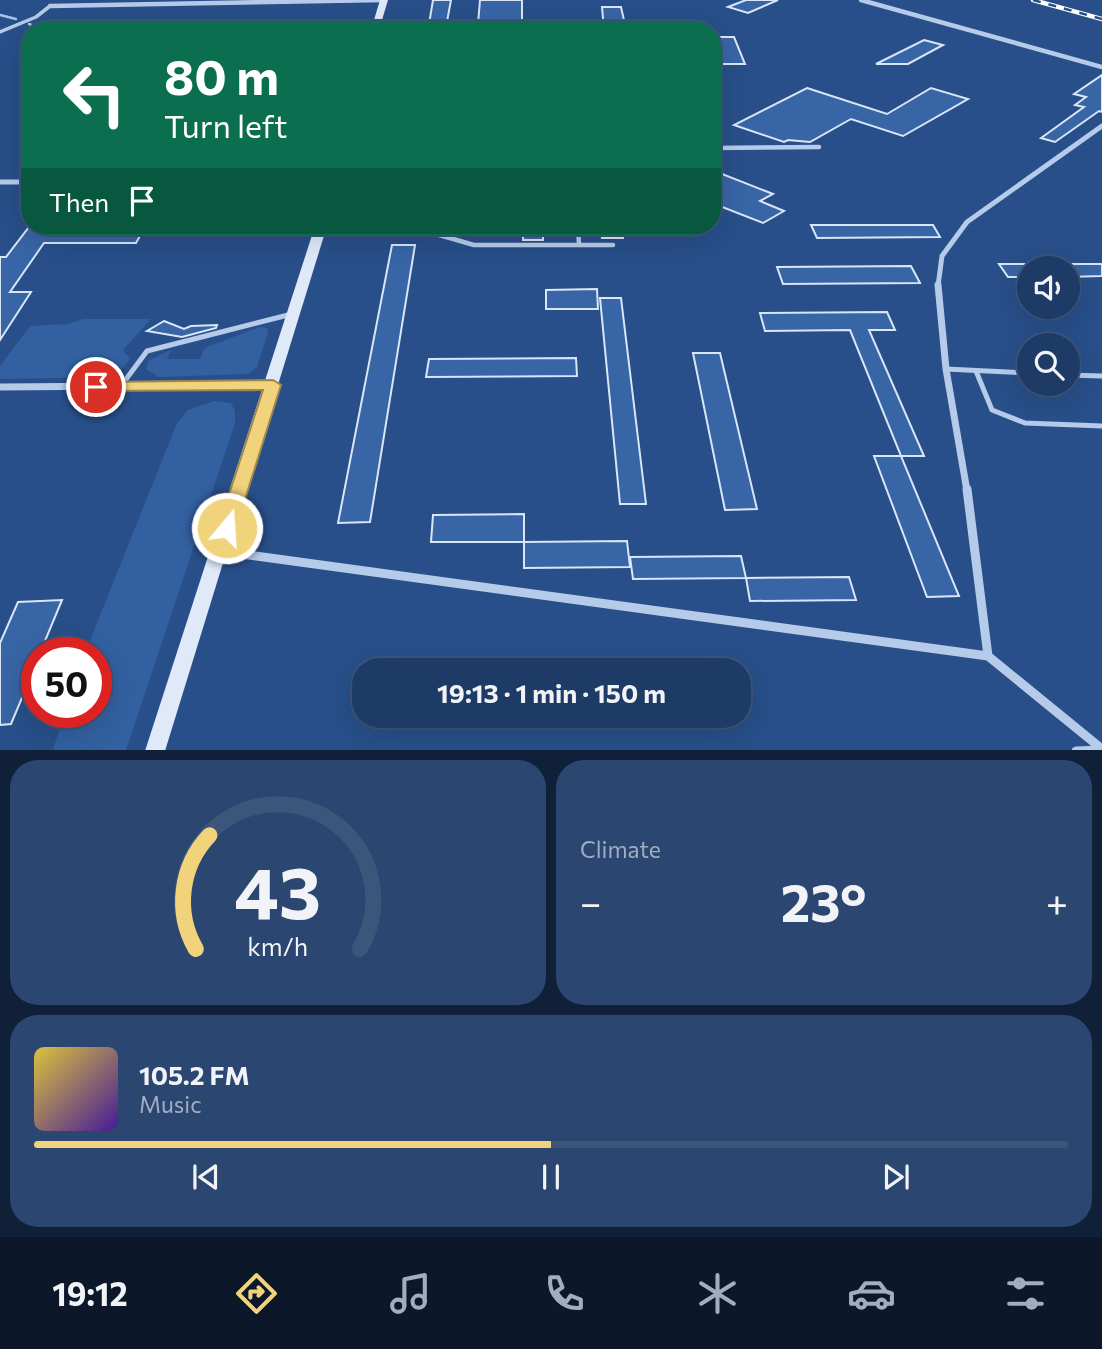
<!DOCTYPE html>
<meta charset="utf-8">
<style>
:root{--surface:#1e3b67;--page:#2b4670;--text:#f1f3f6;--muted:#a1adc0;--line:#3c557b;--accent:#f1d37b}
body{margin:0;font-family:Commissioner,sans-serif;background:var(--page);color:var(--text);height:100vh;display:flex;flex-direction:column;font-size:26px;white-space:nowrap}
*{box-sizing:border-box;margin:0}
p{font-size:23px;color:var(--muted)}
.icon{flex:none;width:38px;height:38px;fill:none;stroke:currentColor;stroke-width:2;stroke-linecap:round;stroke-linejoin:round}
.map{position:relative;height:750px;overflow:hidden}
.sheet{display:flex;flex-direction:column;gap:10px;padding:10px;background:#102039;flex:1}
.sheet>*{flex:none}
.top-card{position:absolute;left:21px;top:21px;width:700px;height:214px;border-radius:28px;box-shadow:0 7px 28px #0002,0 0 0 2px var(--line);background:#0b6e4f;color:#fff;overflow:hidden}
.controls{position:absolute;left:1017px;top:256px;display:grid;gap:14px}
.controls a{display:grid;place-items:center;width:63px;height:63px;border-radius:50%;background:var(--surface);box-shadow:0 7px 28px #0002,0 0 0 2px var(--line);font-size:35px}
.speed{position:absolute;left:21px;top:637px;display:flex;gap:14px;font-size:35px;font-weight:700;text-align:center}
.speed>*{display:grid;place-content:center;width:91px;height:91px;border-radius:50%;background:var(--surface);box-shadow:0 7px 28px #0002,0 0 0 2px var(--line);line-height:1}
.speed .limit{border:10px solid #d22;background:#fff;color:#111}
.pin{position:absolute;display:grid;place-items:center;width:60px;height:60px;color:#fff;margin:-30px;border:4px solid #fff;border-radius:50%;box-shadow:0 2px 7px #0007}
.me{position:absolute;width:77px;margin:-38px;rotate:18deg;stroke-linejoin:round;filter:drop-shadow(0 0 5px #0008)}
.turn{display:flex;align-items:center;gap:24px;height:147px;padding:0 28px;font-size:32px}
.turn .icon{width:91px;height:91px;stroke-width:2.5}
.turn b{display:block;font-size:49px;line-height:60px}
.then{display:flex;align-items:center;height:66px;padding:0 28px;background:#0003;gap:14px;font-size:26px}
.big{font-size:52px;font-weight:700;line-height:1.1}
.sheet .card{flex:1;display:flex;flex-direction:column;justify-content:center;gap:10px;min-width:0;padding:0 24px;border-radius:28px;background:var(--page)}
.sheet .dial{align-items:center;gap:0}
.dial svg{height:182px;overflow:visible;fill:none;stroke:var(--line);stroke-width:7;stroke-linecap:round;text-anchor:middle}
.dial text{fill:var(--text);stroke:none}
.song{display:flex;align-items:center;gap:21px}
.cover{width:84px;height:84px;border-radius:10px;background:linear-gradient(135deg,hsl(50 70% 55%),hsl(260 70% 35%))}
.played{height:7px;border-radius:4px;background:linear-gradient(90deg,var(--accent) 50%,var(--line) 50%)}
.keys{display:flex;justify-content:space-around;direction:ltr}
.heat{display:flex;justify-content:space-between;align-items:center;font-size:38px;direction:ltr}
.sheet .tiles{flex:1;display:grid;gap:10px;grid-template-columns:1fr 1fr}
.card:last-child{grid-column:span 2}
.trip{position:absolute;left:352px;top:658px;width:399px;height:70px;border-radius:28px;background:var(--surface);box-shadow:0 7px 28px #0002,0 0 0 2px var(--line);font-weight:700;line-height:70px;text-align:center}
.menu{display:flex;height:112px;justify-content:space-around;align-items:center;background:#0c1829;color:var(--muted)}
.menu .icon{width:49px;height:49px}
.menu .selected{color:var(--accent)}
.menu b{font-size:32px;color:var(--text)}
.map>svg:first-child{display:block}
.green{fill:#3260a0}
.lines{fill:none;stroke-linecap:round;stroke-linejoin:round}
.stream{stroke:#aac5e9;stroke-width:2.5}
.building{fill:#3865a5;stroke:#d9e6f7;stroke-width:2}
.service-far2{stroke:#b5cbe9;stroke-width:3.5}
.service-far1{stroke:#b5cbe9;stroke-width:4.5}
.service{stroke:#b5cbe9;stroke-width:5}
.minor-far3{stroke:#b5cbe9;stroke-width:4.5}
.minor-far2{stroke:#b5cbe9;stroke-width:5}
.minor-far1{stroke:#b5cbe9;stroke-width:7}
.minor{stroke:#b5cbe9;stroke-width:9}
.secondary{fill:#dfe9f8;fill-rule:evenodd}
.rail-casing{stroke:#fff;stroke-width:4.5}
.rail{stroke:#284f89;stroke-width:2.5;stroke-dasharray:8;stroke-linecap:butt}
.route{fill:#f1d37b;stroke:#9d8950;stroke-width:2}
</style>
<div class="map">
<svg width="1102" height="751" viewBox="0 0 1102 751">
<rect width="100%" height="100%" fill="#284f89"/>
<g class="green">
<path d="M83 319H151L123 350 130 359 115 377 0 379V366L30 326 68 324Z"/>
<path d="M259 327 267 328 268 332 257 367 248 374 158 377 146 369 148 361 171 350 167 359H200L205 348Z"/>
<path d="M214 401 231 403 235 411V423L126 750H53L65 712H96V653H85L177 423 188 410Z"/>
</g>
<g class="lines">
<g class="stream">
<path d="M0 15 16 19"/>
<path d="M29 24 45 30"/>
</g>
</g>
<g class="building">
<path d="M433 0H451L446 27 440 30H428Z"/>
<path d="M480 0H522V30H510L511 23 478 24Z"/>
<path d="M746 0H778L748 13 728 7Z"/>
<path d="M602 7H621L626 29 604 30Z"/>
<path d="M712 37H734L745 64H712Z"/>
<path d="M924 40 943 45 908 64H876Z"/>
<path d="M1102 75V112L1099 111 1055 142 1041 138 1084 107 1075 105 1086 97 1074 94Z"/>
<path d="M807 88 887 114 931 88 968 99 903 136 851 119 810 142 788 140 784 142 734 125Z"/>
<path d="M712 170 773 194 760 201 784 211 763 223 712 203Z"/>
<path d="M811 225H933L940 237 817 238Z"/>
<rect x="523" y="226" width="20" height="14"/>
<path d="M600 226H622L623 238H602Z"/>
<path d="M29 227H145L136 243H44L10 292H31L0 340V257H6Z"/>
<path d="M392 245H415L370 522 338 523Z"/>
<path d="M999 264H1029V277H1008Z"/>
<path d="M1068 264H1102V276L1068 277Z"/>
<path d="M911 266 920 283 783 284 777 267Z"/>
<path d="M597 289 598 309H546V290Z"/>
<path d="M600 298H621L646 504H620Z"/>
<path d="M887 312 895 330H869L924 456H901L850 330 765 331 760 313Z"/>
<path d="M164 321 184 329 191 326 217 325 216 328 182 337 147 331Z"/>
<path d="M693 353H720L757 509 725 510Z"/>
<path d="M576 358 577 376 426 377 429 359Z"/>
<path d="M874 456H901L959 596 927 597Z"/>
<path d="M524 514V542H431L433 515Z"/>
<path d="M627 541 630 567 524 568V542Z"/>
<path d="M741 556 746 578 633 579 630 557Z"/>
<path d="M849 577 856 600 750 601 746 578Z"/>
<path d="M62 600 40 653H37V662L11 724 0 725V643L18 602Z"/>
</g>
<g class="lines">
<path class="service-far2" d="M0 32 36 17 50 6"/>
<g class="service-far1">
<path d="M712 148 819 147"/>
<path d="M321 226H408L474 245H613"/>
<path d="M578 226 579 245"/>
</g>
<g class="service">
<path d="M946 369 1029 373"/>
<path d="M976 371 992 410 1025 423 1102 426"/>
<path d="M1068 375 1102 376"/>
<path d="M121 386 147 351 292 314"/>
</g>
<g class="minor-far3">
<path d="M861 0 1102 67"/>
<path d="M50 6 384 0"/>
</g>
<g class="minor-far2">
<path d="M0 182H30"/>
<path d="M938 286 942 256 967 222 1102 126"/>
</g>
<g class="minor-far1">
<path d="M938 285 946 369 967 491"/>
<path d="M0 387 272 385"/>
</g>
<g class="minor">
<path d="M967 489 988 656"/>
<path d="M219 551 988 656 1102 749"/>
<path d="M1076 751 1102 750"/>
</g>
<g class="secondary">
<path d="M380 0H388L379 30H371Z"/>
<path d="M315 226H327L165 751H145Z"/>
</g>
<defs>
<path id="rail" d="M1033 0 1102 19"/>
</defs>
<use href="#rail" class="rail-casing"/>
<use href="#rail" class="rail"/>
</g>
<path class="route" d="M273 380 281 385 236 528 234 532H220L218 528 263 390 96 391 88 387 96 382Z"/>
</svg>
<div class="controls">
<a><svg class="icon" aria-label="sound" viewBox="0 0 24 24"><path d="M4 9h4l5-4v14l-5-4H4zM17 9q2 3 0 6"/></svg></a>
<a><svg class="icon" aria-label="search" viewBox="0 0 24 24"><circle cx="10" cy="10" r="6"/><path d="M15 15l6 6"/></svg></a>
</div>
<div class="speed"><div class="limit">50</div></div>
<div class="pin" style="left:96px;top:387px;background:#d93025"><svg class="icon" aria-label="arrive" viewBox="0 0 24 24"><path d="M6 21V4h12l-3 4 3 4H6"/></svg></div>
<svg class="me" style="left:227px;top:528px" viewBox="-20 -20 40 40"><circle r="17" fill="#f1d37b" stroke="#fff" stroke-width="3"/><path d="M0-11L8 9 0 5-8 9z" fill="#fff"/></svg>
<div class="trip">19:13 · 1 min · 150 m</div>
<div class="top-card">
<div class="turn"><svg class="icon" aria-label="left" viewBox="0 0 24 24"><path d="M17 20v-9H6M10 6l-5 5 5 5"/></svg><div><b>80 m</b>Turn left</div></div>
<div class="then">Then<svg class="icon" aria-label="arrive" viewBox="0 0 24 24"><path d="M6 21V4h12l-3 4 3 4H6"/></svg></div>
</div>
</div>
<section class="sheet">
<div class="tiles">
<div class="card dial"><svg viewBox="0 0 100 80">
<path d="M14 69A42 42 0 1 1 86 69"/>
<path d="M14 69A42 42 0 0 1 20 19" stroke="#f1d37b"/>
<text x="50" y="56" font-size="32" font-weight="700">43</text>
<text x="50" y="72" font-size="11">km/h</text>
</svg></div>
<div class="card"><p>Climate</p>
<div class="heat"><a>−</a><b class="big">23°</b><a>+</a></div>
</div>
<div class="card">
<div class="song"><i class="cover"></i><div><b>105.2 FM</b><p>Music</p></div></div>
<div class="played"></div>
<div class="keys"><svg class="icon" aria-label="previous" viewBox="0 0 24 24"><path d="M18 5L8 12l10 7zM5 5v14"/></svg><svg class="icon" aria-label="pause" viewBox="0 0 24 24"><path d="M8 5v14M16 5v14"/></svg><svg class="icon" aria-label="next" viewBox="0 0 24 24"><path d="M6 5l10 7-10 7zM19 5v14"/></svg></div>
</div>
</div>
</section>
<nav class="menu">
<b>19:12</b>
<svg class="icon selected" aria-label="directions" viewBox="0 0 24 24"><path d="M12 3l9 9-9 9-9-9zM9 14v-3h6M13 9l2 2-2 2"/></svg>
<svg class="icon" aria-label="music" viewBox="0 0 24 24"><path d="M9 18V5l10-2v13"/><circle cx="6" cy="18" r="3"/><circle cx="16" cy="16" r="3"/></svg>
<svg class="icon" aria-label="phone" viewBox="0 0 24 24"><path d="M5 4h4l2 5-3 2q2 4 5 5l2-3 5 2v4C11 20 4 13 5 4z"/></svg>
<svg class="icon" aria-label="climate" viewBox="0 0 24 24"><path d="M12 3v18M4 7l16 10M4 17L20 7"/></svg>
<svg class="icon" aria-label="car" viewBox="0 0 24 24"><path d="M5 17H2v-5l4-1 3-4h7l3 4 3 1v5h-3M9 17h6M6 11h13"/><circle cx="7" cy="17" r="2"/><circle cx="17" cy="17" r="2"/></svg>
<svg class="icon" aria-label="filters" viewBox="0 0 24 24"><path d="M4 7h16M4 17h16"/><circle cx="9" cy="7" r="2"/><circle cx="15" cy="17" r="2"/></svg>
</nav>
